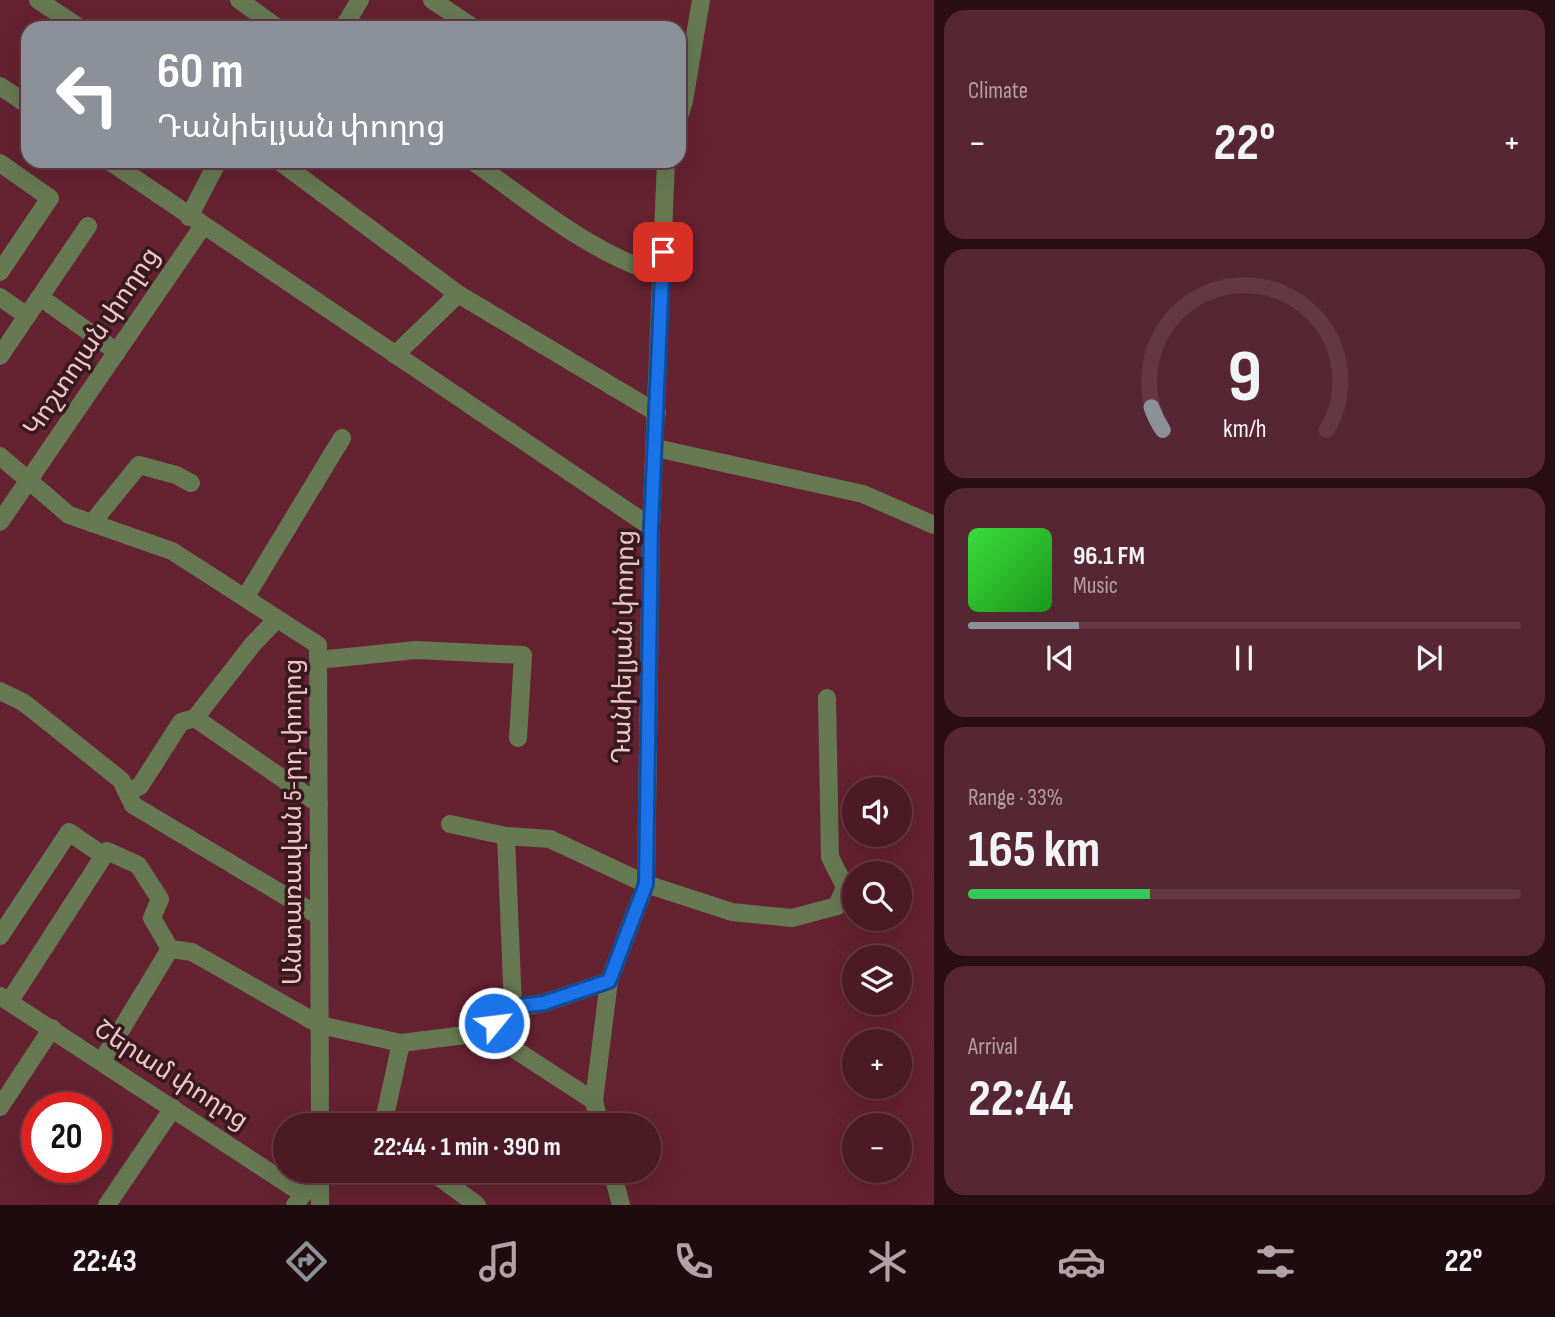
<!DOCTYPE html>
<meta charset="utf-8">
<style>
:root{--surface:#4c1a25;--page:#562732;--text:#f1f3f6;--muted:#b2a1a7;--line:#633842;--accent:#8c9099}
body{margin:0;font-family:"Sofia Sans Condensed","Noto Sans Armenian",sans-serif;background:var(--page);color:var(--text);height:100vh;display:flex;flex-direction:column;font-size:26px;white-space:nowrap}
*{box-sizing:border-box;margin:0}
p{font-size:23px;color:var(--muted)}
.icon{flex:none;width:38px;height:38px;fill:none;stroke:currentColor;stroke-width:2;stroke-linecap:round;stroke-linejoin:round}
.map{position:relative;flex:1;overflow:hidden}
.panel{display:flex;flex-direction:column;gap:10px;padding:10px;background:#2a0e14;width:621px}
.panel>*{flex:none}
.hud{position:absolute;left:21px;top:21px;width:665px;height:147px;border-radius:21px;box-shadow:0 7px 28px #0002,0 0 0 2px var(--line);background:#8c9099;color:#fff;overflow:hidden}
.fabs{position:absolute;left:842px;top:777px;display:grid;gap:14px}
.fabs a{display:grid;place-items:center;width:70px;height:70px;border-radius:50%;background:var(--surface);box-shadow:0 7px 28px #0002,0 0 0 2px var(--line);font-size:35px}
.speed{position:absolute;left:21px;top:1092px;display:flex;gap:14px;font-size:35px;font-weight:700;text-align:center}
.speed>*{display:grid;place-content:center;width:91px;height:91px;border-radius:50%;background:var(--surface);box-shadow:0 7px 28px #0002,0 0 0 2px var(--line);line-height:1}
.speed .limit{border:10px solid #d22;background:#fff;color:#111}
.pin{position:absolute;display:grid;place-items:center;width:60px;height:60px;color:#fff;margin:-30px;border-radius:14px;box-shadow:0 4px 10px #0006}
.me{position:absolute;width:77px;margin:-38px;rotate:61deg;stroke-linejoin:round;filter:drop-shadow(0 0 5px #0008)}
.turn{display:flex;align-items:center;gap:24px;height:147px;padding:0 21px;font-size:32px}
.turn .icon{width:91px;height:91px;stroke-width:2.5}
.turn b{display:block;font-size:49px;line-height:60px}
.big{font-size:52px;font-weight:700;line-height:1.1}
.panel .card{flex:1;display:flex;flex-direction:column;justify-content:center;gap:10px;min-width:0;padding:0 24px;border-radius:21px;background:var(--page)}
.panel .dial{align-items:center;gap:0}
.dial svg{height:182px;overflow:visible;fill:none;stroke:var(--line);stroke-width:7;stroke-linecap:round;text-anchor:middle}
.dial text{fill:var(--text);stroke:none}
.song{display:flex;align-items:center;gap:21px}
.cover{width:84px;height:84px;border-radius:10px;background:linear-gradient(135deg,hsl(120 70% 55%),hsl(120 70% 35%))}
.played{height:7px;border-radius:4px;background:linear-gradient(90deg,var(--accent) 20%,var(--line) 20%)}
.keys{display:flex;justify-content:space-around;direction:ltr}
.heat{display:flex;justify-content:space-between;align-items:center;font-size:38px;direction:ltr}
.charge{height:10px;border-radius:5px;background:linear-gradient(90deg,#34c759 33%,var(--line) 0)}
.trip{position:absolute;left:273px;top:1113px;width:388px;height:70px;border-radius:35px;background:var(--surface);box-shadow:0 7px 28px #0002,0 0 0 2px var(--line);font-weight:700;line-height:70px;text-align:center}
.menu{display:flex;height:112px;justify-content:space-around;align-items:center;background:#1e0a0f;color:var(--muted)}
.menu .icon{width:49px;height:49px}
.menu .on{color:var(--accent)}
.menu b{font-size:32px;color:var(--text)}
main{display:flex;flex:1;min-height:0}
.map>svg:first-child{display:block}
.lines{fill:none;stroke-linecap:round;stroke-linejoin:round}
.minor{stroke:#667953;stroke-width:18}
.route-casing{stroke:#114b97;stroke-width:18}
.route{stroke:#1a73e8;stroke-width:12}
.labels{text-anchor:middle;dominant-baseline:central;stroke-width:7;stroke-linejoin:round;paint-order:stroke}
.street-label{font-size:26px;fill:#f0c5cb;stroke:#37191e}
</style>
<main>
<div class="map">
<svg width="934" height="1205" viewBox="0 0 934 1205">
<rect width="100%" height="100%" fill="#652231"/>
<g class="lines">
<g class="minor">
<path d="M38 0 80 28"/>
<path d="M239 0 278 28"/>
<path d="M432 0 474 28"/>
<path d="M343 28 360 0"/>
<path d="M0 86 28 105"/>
<path d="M679 117 684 101 701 0"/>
<path d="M109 161 651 527"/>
<path d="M279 161 458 294 657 413"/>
<path d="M472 161C532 203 591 254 662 275"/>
<path d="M0 163 50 198 0 272"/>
<path d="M189 217 218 161"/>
<path d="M0 297 27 316"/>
<path d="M40 297 117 352"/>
<path d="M395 355 458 294"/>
<path d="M0 356 88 226"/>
<path d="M656 448 863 494 934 525"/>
<path d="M0 456 69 515 172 551 318 645 320 1125"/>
<path d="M0 522 203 226"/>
<path d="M92 523 139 465 176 475 191 483"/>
<path d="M245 598 342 438"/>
<path d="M318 660 416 650 523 655 518 738"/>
<path d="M0 691 23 702 121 780 133 805 319 916"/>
<path d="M195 718 319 804"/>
<path d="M127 792 140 786 181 722 195 718 253 644 277 619"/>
<path d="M450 824 506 836 550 839 646 884 732 912 792 918 837 906 845 887 830 857 827 698"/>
<path d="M0 936 69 832 104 856"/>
<path d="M0 996 303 1194"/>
<path d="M9 1002 107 851 138 865 160 899 152 918 170 949 192 952 320 1025 401 1043 481 1033 513 1008 506 836"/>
<path d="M513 1008 544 1003 609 981"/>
<path d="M494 1023 502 1041 594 1101"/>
<path d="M102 1061 170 949"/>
<path d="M0 1107 52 1028"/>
<path d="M383 1125 401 1043"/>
<path d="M600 1125 594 1101 609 981 646 884 651 527 666 161"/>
<path d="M320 1171V1205"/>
<path d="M431 1171 477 1205"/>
<path d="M612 1171 621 1205"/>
<path d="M107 1205 173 1108"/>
<path d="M295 1205 320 1171"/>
</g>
</g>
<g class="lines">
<defs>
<path id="route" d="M494 1023 513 1007 544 1003 609 981 646 884 651 527 663 252"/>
</defs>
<use href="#route" class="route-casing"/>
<use href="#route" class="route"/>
</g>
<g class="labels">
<g class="street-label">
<text transform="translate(92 342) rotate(-56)">Կոշտոյան փողոց</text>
<text transform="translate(624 647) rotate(-89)">Դանիելյան փողոց</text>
<text transform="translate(293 822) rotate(-90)">Անտառավան 5-րդ փողոց</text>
<text transform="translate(171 1075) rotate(33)">Շերամ փողոց</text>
</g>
</g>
</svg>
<div class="fabs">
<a><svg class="icon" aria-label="sound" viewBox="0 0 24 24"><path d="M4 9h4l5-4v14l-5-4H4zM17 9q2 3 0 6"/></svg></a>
<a><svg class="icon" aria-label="search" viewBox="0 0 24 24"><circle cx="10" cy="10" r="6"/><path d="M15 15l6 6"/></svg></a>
<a><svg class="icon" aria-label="layers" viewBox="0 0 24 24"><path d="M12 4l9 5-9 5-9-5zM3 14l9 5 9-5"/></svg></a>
<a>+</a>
<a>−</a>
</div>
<div class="speed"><div class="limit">20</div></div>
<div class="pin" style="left:663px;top:252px;background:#d93025"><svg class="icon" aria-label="arrive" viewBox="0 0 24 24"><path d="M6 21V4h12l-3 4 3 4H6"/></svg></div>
<svg class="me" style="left:494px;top:1023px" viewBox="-20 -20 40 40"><circle r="17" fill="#1a73e8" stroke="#fff" stroke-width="3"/><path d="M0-11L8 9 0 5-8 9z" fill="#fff"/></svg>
<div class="trip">22:44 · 1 min · 390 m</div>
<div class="hud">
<div class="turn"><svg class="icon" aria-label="left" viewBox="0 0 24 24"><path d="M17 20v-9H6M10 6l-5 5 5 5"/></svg><div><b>60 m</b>Դանիելյան փողոց</div></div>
</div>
</div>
<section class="panel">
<div class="card"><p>Climate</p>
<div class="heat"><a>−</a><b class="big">22°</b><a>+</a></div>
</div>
<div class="card dial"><svg viewBox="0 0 100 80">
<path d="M14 69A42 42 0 1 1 86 69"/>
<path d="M14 69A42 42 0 0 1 9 59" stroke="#8c9099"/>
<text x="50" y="56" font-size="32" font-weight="700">9</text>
<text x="50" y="72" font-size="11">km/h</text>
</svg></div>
<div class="card">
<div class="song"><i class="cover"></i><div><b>96.1 FM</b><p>Music</p></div></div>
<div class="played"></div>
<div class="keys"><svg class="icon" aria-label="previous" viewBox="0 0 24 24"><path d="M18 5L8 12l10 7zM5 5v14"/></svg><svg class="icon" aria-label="pause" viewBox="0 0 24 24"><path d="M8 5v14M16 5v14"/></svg><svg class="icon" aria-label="next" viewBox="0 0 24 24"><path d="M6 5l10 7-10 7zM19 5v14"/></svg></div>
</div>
<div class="card"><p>Range · 33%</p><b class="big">165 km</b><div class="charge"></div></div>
<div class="card"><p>Arrival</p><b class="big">22:44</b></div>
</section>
</main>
<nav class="menu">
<b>22:43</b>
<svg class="icon on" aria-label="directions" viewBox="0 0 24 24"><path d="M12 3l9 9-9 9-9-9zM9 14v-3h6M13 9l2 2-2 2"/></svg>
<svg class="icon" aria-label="music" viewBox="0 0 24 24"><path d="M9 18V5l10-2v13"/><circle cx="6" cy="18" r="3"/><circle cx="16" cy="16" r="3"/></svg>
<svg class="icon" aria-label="phone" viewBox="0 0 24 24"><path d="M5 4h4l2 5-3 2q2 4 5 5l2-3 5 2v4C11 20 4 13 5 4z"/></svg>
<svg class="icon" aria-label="climate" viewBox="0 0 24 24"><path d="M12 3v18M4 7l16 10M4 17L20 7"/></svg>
<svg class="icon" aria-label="car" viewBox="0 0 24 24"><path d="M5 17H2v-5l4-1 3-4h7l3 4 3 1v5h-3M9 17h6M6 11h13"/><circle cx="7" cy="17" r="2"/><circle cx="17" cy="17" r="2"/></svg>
<svg class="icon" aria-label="filters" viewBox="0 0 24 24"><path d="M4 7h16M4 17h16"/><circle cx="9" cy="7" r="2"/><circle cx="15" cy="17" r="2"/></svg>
<b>22°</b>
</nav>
